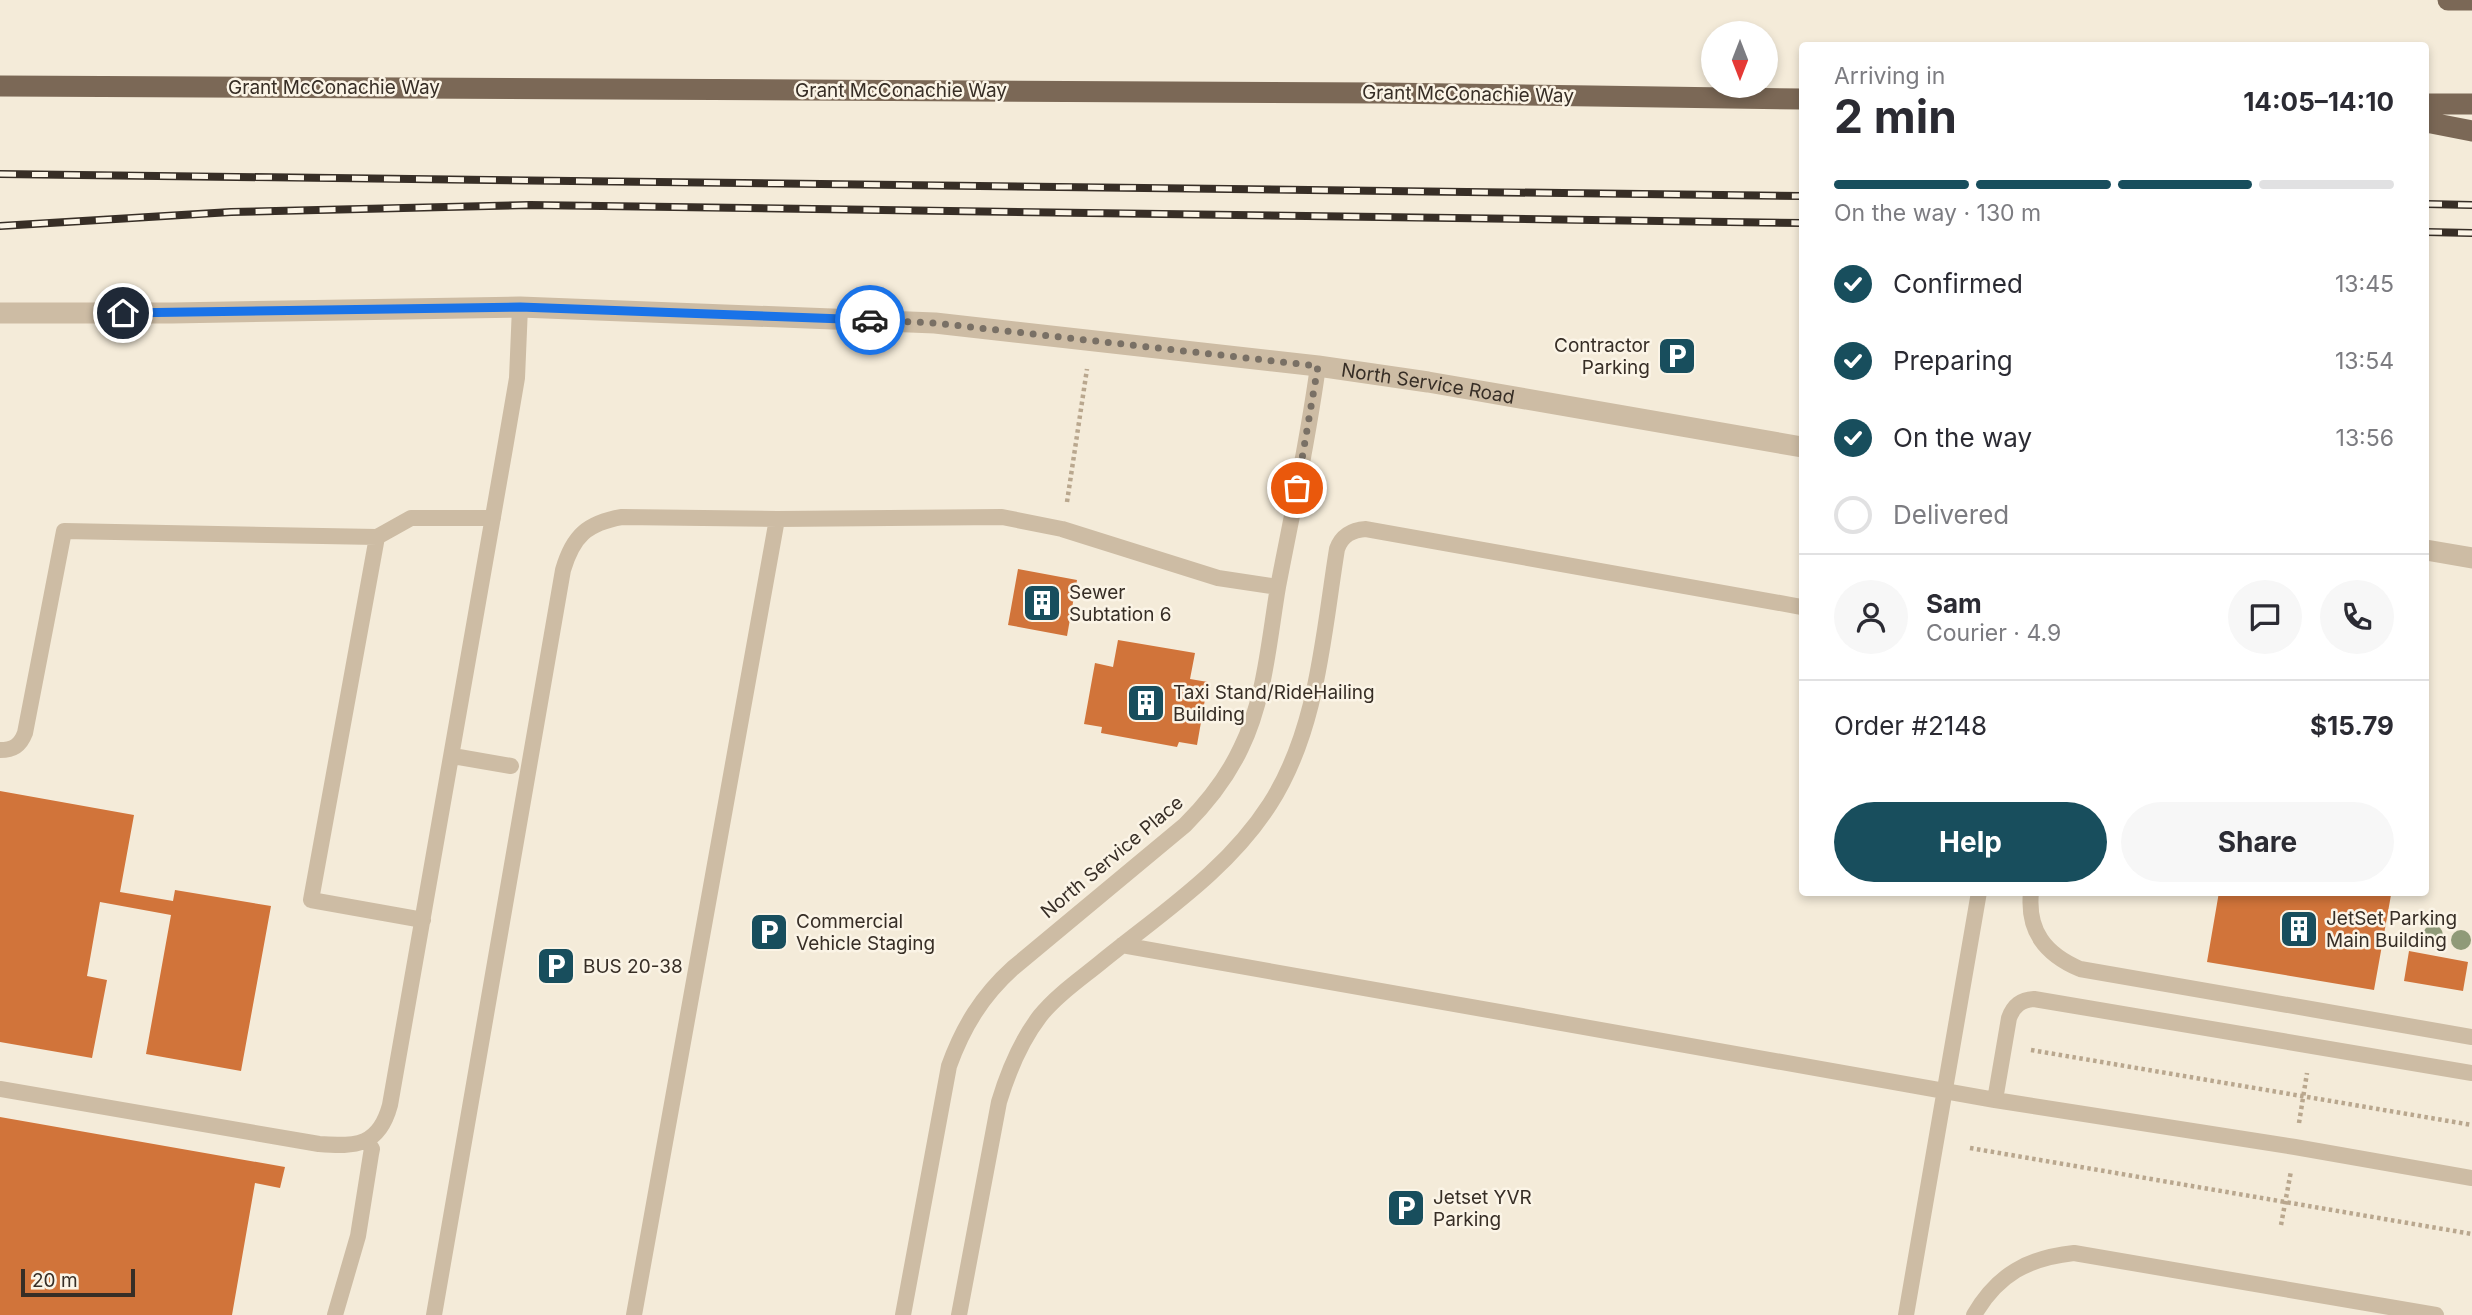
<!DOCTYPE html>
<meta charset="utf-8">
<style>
:root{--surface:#fff;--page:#f7f7f7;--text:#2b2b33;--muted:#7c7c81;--line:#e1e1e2;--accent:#184e5d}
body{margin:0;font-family:Inter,sans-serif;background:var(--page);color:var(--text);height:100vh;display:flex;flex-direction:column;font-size:26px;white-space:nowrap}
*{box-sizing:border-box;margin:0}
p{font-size:23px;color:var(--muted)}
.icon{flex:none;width:38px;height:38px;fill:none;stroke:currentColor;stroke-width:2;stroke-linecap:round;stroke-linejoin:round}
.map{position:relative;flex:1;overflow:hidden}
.panel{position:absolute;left:1799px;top:42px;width:630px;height:854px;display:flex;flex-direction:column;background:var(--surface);border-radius:7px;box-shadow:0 4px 10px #0003}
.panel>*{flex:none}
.needle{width:46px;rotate:180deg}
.fabs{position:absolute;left:1701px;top:21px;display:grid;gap:14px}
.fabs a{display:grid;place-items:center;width:77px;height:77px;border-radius:50%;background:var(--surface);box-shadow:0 4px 10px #0003;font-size:35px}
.scale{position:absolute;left:21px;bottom:18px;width:114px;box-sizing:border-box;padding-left:7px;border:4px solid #372e26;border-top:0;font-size:19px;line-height:24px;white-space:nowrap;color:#372e26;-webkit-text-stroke:5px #fbf4e6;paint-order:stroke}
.pin{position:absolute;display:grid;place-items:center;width:60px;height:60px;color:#fff;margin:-30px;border:4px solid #fff;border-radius:50%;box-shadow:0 2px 7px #0007}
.courier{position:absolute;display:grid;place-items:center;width:70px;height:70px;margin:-35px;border:5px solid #1a73e8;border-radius:50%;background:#fff;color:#222;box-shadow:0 2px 9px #0007}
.headline em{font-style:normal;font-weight:700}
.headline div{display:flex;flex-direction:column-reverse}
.headline{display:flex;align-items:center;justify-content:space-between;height:119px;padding:0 35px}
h1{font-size:46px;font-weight:700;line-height:52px}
.bar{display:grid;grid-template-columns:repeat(4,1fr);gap:10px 7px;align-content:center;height:84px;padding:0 35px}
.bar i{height:9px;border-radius:5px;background:var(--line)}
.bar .selected{background:var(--accent)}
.bar p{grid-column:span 4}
.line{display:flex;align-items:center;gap:18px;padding:0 35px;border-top:2px solid var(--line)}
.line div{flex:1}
.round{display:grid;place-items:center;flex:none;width:74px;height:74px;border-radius:37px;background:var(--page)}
ol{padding:0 35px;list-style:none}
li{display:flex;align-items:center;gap:21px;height:77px}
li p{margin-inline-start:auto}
li .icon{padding:7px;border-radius:50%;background:var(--accent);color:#fff;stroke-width:4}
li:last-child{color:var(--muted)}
li i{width:38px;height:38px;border:4px solid var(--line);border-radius:50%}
.action{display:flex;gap:14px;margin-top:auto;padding:14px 35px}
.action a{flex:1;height:80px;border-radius:42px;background:var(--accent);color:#fff;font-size:28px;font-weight:700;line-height:80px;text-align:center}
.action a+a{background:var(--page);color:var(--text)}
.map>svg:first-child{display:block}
</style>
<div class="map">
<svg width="2472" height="1315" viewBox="0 0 2472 1315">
<rect width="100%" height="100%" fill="#f4ebd9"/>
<path fill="#d1743a" d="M 1018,569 L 1077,580 L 1067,636 L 1008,625 Z
M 1118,640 L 1195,653 L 1190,679 L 1208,682 L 1197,745 L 1179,742 L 1177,747 L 1101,733 L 1102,727 L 1084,724 L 1095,663 L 1113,667 Z
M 0,791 L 134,815 L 120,892 L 173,901 L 175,890 L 271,906 L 241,1071 L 146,1054 L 171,915 L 100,902 L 87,976 L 107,980 L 92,1058 L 0,1042 Z
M 2219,892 L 2373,892 L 2391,895 L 2374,990 L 2207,962 Z
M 2409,951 L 2468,962 L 2463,991 L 2404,981 Z
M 0,1117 L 285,1167 L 280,1188 L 255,1183 L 232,1315 L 0,1315 Z"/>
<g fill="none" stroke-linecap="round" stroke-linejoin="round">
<path stroke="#b9a78e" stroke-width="4.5" stroke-dasharray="3.5 3.5" stroke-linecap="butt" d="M 1067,502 L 1087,369
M 2031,1050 L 2472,1125
M 2299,1123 L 2307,1073
M 1970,1148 L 2472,1234
M 2281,1225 L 2291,1171"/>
<path stroke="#cdbca4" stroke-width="16" d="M 377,537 L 311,900 L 423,920
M 0,750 C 13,750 20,746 25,733 L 64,531 L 377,537 L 411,518 L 493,518
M 453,756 L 511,766
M 2031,892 C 2027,931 2045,954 2080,969 L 2472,1037
M 1122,945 L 1995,1100
M 2472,1073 L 2034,999 C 2021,1000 2014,1005 2009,1018 L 1995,1100 L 2295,1147 L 2472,1178
M 0,1089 L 319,1144 C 356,1147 379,1146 390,1105 L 505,448 L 517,378 L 520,307
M 335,1315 L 358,1236 L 371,1154 L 372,1149 L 367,1141
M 434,1315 L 563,570 C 573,536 587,523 622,517 L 777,519 L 1002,517 L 1062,529 L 1218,578 L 1278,587
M 634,1315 L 777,519
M 903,1315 L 949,1066 C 963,1027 982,996 1013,968 L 1185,825 C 1208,802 1227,778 1241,748 C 1265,699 1269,640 1278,587 C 1292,514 1308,441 1318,366
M 959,1315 L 999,1102 C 1008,1072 1020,1042 1040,1016 C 1056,996 1079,980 1100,963 C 1160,914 1227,871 1270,804 C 1318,729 1323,635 1337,549 C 1342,535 1352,530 1366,529 L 1802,607
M 1906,1315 L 1979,892
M 1974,1315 C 1998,1274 2028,1258 2074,1253 L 2436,1315"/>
<g stroke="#cdbca4" stroke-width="21">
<path id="s1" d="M 0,313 L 172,313 L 520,307 L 935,323 L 1318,366 L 1428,382 L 1802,447"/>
<path d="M 2426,550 L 2472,558"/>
</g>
<path stroke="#7b6856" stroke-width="21" d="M 2448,0 L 2472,0
M 0,86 L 1383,93 L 1802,99
M 2426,104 L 2472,104
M 2426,122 L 2472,131"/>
<defs>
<path id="rail" d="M 0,174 L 1802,196
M 2426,204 L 2472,205
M 0,226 L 231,212 L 530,205 L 1802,223
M 2426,232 L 2472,233"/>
</defs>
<use href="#rail" stroke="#372e26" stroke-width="8"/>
<use href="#rail" stroke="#fbf4e6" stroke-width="5" stroke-dasharray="16" stroke-linecap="butt"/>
</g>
<g fill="#909a78">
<circle cx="2433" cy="935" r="10"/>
<circle cx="2461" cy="940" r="10"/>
</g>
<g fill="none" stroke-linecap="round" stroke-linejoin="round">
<path stroke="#797065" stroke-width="7" stroke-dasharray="0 12.6" d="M 870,320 L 935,323 L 1318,366 L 1297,488"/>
<path stroke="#1a73e8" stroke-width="9" d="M 123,313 L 520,307 L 870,320"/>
</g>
<defs>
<symbol id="parking-square" viewBox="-11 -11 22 22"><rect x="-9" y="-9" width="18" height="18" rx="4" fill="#184e5d" stroke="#fbf4e6"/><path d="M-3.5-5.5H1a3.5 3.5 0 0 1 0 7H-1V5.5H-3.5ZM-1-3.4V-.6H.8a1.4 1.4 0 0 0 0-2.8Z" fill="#fff"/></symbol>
<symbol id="building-square" viewBox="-11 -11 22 22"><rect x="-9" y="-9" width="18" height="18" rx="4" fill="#184e5d" stroke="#fbf4e6"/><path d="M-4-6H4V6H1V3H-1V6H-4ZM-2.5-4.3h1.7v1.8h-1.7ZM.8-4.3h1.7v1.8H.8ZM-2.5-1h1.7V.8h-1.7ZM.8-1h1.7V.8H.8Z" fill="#fff"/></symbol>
</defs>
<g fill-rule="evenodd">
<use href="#parking-square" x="1655" y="334" width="44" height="44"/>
<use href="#building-square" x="1020" y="581" width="44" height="44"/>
<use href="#building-square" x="1124" y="681" width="44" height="44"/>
<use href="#building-square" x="2277" y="907" width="44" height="44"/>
<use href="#parking-square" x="747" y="910" width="44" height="44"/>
<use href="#parking-square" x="534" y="944" width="44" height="44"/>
<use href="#parking-square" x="1384" y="1186" width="44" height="44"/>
</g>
<g text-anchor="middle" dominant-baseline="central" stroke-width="5" stroke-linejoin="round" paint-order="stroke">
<g font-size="19" fill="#372e26" stroke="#fbf4e6">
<text x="334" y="87">Grant McConachie Way</text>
<text x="901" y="90">Grant McConachie Way</text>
<text transform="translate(1468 94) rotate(1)">Grant McConachie Way</text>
<text stroke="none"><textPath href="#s1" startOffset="1432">North Service Road</textPath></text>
<text transform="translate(1112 857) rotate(-40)">North Service Place</text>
</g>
<g font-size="19" fill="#372e26" stroke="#fbf4e6" text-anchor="start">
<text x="1650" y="345" text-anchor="end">Contractor<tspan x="1650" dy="22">Parking</tspan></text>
<text x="1069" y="592">Sewer<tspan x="1069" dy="22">Subtation 6</tspan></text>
<text x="1173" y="692">Taxi Stand/RideHailing<tspan x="1173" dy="22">Building</tspan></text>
<text x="2326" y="918">JetSet Parking<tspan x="2326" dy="22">Main Building</tspan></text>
<text x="796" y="921">Commercial<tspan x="796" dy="22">Vehicle Staging</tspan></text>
<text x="583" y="966">BUS 20-38</text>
<text x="1433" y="1197">Jetset YVR<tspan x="1433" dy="22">Parking</tspan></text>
</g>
</g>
</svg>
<div class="fabs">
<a><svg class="needle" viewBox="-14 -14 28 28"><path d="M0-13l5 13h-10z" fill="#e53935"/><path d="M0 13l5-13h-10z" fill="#7c7c81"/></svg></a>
</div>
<div class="scale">20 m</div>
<div class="pin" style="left:1297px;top:488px;background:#ea580c"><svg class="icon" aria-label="bag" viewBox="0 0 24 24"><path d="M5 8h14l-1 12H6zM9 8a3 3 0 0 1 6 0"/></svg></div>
<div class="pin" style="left:123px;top:313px;background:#1f2937"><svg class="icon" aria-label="home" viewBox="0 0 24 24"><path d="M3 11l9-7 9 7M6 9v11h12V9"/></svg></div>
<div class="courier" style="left:870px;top:320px"><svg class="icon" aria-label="car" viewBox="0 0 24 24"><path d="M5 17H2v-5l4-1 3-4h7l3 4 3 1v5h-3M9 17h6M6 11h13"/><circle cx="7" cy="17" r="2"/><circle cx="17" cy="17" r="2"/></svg></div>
<section class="panel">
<div class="headline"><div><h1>2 min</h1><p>Arriving in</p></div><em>14:05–14:10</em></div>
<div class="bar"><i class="selected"></i><i class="selected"></i><i class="selected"></i><i></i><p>On the way · 130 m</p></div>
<ol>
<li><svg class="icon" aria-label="check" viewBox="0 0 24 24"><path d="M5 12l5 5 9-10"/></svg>Confirmed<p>13:45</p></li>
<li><svg class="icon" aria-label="check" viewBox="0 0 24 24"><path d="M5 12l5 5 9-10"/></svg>Preparing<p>13:54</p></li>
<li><svg class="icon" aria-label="check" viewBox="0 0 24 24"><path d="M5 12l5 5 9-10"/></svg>On the way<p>13:56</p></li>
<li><i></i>Delivered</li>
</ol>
<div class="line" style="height:126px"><a class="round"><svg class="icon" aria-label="person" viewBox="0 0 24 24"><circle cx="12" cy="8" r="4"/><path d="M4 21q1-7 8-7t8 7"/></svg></a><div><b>Sam</b><p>Courier · 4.9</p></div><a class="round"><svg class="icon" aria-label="chat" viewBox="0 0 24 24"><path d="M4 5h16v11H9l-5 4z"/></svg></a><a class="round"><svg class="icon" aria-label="phone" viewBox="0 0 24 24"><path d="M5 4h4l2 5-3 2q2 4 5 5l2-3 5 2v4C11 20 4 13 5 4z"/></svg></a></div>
<div class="line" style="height:91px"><div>Order #2148</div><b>$15.79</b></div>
<div class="action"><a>Help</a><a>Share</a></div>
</section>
</div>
